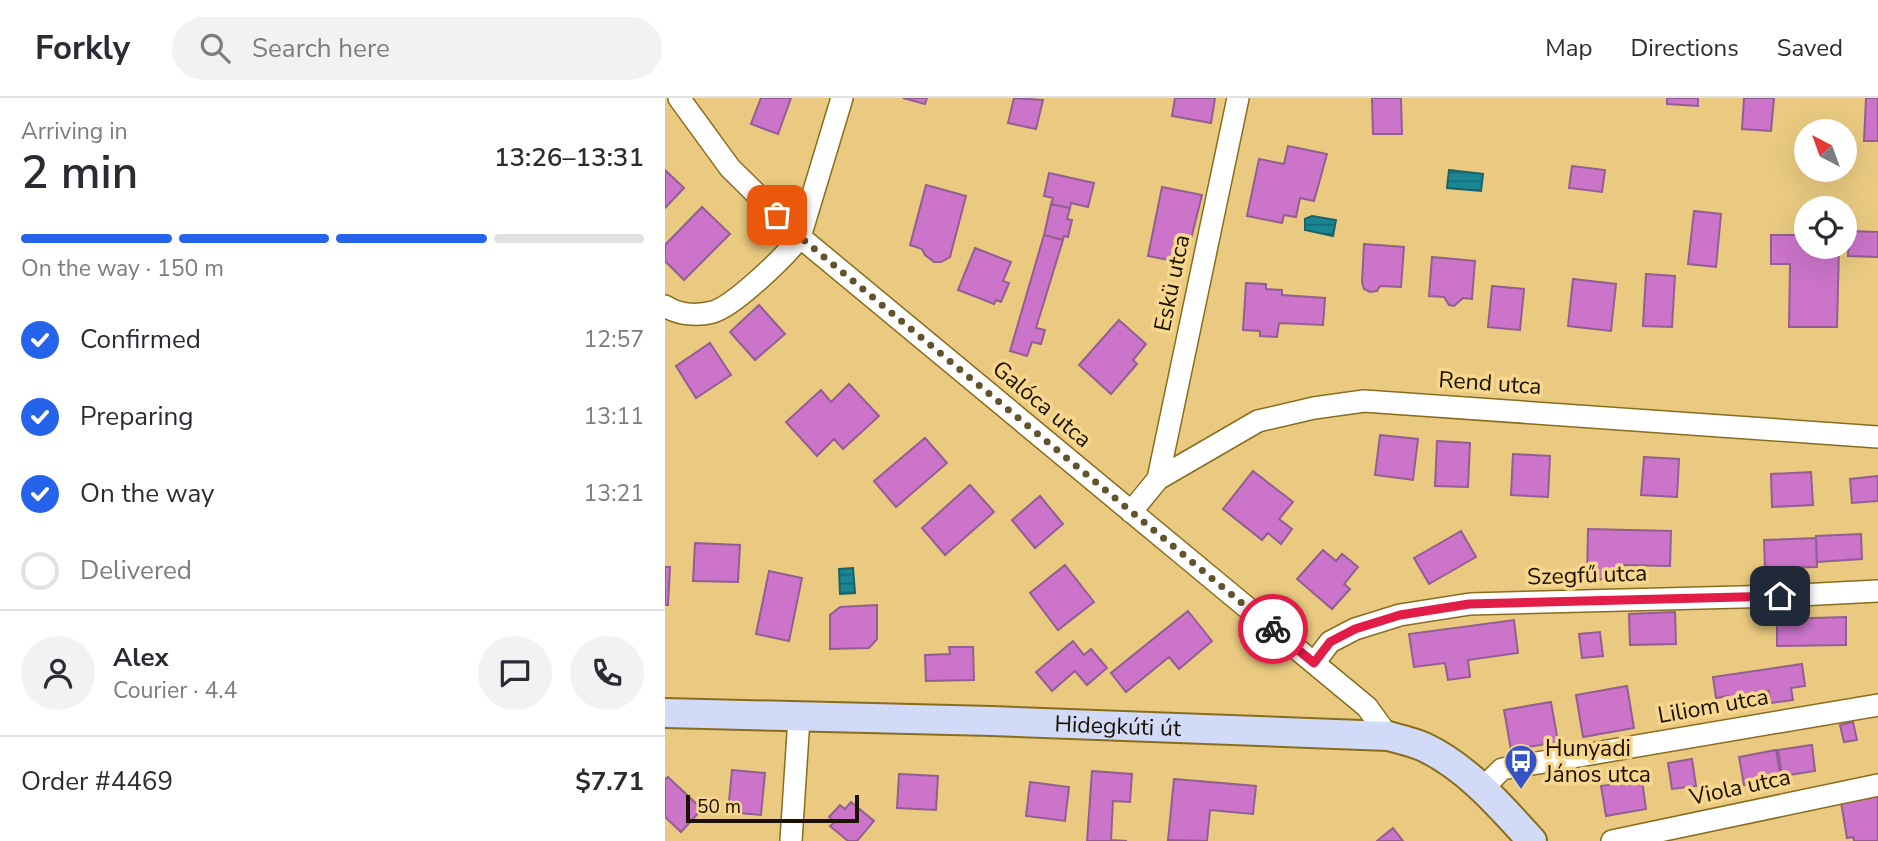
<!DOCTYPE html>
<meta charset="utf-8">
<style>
:root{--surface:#fff;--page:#f2f2f3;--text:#2b2b33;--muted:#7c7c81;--line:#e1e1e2;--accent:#2563eb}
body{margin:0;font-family:"Nunito Sans",sans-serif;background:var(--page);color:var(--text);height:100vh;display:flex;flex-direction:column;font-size:26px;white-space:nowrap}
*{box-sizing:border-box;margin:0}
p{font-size:23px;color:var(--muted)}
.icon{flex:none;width:38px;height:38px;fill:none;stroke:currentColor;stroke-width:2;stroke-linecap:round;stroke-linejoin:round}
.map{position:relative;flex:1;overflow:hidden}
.drawer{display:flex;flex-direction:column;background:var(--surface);width:665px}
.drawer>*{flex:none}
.needle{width:46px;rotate:319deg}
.fabs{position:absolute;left:1129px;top:21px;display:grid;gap:14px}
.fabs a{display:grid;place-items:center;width:63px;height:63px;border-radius:50%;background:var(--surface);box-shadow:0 7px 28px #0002;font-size:35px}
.scale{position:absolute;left:21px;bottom:18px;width:173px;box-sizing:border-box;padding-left:7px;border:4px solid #1a1100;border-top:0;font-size:19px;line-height:24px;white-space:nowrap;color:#1a1100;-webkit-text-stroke:5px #f6d78d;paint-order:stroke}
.pin{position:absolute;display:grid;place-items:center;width:60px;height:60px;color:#fff;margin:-30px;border-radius:14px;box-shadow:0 4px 10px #0006}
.courier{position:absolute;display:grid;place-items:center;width:70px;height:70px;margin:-35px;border:5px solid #e11d48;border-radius:50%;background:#fff;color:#222;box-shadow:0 2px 9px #0007}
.headline em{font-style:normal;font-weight:600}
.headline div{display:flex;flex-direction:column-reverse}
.headline{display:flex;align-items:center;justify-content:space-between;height:119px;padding:0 21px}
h1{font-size:46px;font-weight:600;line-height:52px}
.bar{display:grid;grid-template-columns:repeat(4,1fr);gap:10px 7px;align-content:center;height:84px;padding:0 21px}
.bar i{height:9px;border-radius:5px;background:var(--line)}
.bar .current{background:var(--accent)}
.bar p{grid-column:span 4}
.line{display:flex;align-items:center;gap:18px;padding:0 21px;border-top:2px solid var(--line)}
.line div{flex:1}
.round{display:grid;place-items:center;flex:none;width:74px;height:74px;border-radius:37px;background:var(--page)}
ol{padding:0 21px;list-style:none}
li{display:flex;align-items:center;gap:21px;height:77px}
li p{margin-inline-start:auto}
li .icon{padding:7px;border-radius:50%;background:var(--accent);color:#fff;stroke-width:4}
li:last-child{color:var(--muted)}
li i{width:38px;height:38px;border:4px solid var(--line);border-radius:50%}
header{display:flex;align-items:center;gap:42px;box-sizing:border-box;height:98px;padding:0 35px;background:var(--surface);border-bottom:2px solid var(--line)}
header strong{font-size:33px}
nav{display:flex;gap:38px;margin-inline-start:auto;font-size:24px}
.search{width:490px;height:63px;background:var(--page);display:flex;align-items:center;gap:18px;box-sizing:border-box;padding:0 24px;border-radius:38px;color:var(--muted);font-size:26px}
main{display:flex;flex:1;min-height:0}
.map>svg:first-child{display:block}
</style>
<header>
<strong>Forkly</strong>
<div class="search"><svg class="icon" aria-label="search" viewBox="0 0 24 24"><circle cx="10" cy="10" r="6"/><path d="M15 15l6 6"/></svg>Search here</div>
<nav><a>Map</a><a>Directions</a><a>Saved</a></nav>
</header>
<main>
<section class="drawer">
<div class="headline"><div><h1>2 min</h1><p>Arriving in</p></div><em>13:26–13:31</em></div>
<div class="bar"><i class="current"></i><i class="current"></i><i class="current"></i><i></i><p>On the way · 150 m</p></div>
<ol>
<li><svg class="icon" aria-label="check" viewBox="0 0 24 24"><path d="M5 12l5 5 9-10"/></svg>Confirmed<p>12:57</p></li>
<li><svg class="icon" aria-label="check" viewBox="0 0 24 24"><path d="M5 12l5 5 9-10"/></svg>Preparing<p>13:11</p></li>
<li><svg class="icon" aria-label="check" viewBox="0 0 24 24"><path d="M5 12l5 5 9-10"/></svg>On the way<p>13:21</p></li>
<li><i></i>Delivered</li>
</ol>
<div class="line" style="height:126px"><a class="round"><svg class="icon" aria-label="person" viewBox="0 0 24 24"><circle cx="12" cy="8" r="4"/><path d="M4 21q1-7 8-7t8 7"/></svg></a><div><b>Alex</b><p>Courier · 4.4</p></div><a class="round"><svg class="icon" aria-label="chat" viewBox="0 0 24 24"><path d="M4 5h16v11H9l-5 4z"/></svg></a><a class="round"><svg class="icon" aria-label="phone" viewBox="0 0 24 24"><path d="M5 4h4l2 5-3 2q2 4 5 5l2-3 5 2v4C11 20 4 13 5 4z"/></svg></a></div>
<div class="line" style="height:91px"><div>Order #4469</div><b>$7.71</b></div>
</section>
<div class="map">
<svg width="1213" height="743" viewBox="0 0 1213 743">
<defs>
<pattern id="water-rules" width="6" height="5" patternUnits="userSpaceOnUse" patternTransform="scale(1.75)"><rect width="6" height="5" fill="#1a8694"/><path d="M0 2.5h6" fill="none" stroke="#166c76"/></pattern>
</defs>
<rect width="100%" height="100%" fill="#e9ca80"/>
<path fill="url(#water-rules)" stroke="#1a6368" stroke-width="2" d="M 784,72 L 818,76 L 816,93 L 782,90 Z
M 647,118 L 671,122 L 668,138 L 640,132 L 640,121 Z
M 188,470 L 190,495 L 175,496 L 174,471 Z"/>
<path fill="#cb74c9" stroke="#935e91" stroke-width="2" d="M 96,0 L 126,0 L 113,36 L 86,26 Z
M 238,0 L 262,0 L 260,6 Z
M 349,0 L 378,2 L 371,31 L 343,25 Z
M 510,0 L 550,0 L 546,25 L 507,18 Z
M 707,0 L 736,0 L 737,36 L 708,36 Z
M 1002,0 L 1033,0 L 1033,8 L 1002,6 Z
M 1079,0 L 1109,0 L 1106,33 L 1077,31 Z
M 1201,0 L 1213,0 L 1213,43 L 1199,43 Z
M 623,48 L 662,56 L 649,103 L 635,100 L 631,119 L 619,117 L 617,125 L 582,118 L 594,61 L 619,66 Z
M 907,68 L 940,72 L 937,94 L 904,90 Z
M 0,72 L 19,90 L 0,110 Z
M 384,75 L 429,85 L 423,109 L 406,105 L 405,110 L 386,106 L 388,100 L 379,98 Z
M 261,87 L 301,98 L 285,159 L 276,164 L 269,164 L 260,157 L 257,151 L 245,147 Z
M 497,89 L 537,97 L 520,165 L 483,158 Z
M 386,106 L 405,110 L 402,121 L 407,122 L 403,139 L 399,138 L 398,142 L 379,137 Z
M 37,109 L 65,136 L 19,182 L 0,163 L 0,147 Z
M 1029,113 L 1056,116 L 1051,169 L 1023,166 Z
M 1184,133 L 1213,134 L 1213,159 L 1183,158 Z
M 379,137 L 398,142 L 371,230 L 380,232 L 376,246 L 367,244 L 362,258 L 345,253 Z
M 1106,137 L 1141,137 L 1141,149 L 1174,149 L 1172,229 L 1124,229 L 1125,166 L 1106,166 Z
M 699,146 L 739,149 L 736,189 L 715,188 L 712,193 L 705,194 L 699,191 L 697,184 Z
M 310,150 L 346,164 L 338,183 L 344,185 L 336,204 L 331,202 L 329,206 L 293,192 Z
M 767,159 L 810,163 L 807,201 L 798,200 L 789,208 L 784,207 L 779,199 L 764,198 Z
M 981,176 L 1010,178 L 1007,229 L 978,228 Z
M 908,181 L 951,186 L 946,233 L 903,228 Z
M 581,185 L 601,186 L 601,191 L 617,192 L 617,197 L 660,200 L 658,227 L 614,225 L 612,239 L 595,238 L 595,233 L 578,232 Z
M 827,188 L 859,191 L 855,232 L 823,229 Z
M 94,207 L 120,236 L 90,262 L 65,234 Z
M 454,222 L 481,246 L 468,262 L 472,266 L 446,296 L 414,267 Z
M 45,245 L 66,277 L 31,300 L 11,268 Z
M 184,286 L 214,318 L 178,351 L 169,341 L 152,358 L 121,324 L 156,292 L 166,304 Z
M 715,337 L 753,341 L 748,382 L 710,377 Z
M 260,340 L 282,365 L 231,409 L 209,383 Z
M 772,343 L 805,345 L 803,389 L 770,388 Z
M 848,356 L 885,358 L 883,399 L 846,397 Z
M 979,359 L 1014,361 L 1012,399 L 976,397 Z
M 588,373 L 628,404 L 614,421 L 627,431 L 616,446 L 603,435 L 597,442 L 558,411 Z
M 1146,374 L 1148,407 L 1107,409 L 1106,376 Z
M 1213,378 L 1213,403 L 1187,405 L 1185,381 Z
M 305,387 L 329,414 L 280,457 L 257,430 Z
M 375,398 L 398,426 L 370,450 L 347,422 Z
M 923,431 L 1006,433 L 1005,468 L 958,467 L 957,482 L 922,481 Z
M 796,433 L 811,459 L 764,486 L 749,460 Z
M 1196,436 L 1197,461 L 1152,464 L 1151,438 Z
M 1151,440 L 1152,469 L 1100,470 L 1099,442 Z
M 30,445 L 75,447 L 73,484 L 28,483 Z
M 658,452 L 671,463 L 677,456 L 693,469 L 679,486 L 685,491 L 667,511 L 632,481 Z
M 400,467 L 429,504 L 393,532 L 365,495 Z
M 0,469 L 5,469 L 3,507 L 0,507 Z
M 104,473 L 137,480 L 124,543 L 91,536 Z
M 212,507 L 212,541 L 204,550 L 165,551 L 165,517 L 175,509 Z
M 523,513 L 547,543 L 514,571 L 504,559 L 461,594 L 446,575 Z
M 1010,514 L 1011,546 L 965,547 L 964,516 Z
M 1181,519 L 1181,547 L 1112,548 L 1112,521 Z
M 849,522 L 853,555 L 803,562 L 805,579 L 783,582 L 780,565 L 749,569 L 744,536 Z
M 935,534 L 938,558 L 917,560 L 914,536 Z
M 408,543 L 419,557 L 426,551 L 442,570 L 422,587 L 410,573 L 387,593 L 371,574 Z
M 284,549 L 308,549 L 309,582 L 261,583 L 260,557 L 285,556 Z
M 1137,566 L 1140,588 L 1126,590 L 1128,602 L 1105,605 L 1104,593 L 1082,596 L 1084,608 L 1064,611 L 1063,598 L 1051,600 L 1048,579 Z
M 962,588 L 969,630 L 918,639 L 911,597 Z
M 886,604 L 893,644 L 846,652 L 839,612 Z
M 1188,624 L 1192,642 L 1179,644 L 1175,627 Z
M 1147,647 L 1150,673 L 1117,678 L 1113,652 Z
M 1111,652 L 1116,681 L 1079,687 L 1074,659 Z
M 1027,661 L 1031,688 L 1007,691 L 1003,665 Z
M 67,672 L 100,675 L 96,717 L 63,714 Z
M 427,673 L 467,676 L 465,704 L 448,703 L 446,742 L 462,743 L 422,743 Z
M 234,676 L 273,678 L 271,712 L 232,710 Z
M 3,679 L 37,711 L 16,734 L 0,719 L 0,681 Z
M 509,681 L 591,688 L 588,716 L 545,712 L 542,743 L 503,742 Z
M 977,682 L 981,711 L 941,718 L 936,688 Z
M 365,684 L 404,689 L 400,723 L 361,718 Z
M 1213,698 L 1213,743 L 1189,743 L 1188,739 L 1182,740 L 1176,704 Z
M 186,704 L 209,723 L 192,743 L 183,743 L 165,728 L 170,724 L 164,719 L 175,707 L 180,711 Z
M 728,730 L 738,743 L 712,743 Z"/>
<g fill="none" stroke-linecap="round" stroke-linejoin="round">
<defs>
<path id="street" d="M 14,0 L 65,70 L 135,139 L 702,609 L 723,638
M 0,208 C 14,217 32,218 48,214 C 69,208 121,158 135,139 L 177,0
M 493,381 L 573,0
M 466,414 L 493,381 L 593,323 L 649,310 L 699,303 L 1213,339
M 649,565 L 665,544 L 690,531 L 735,517 L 805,506 L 1115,498 L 1213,493
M 817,691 L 837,671 L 1213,607
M 126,743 L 134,620
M 947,743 L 1213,687"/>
<g id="secondary">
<path id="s1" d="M 0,615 L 327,623 L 723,638 C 734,641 748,644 759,649 C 802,669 836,709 867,743"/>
</g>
</defs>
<use href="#street" stroke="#896d1f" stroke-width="24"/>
<use href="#secondary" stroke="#896d1f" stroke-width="32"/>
<use href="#street" stroke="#fff" stroke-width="21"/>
<use href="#secondary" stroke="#d1daf6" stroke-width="28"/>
</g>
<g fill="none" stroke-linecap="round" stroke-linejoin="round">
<path stroke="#62522d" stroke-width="7" stroke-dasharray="0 12.6" d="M 112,117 L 135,139 L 608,531"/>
<path stroke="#e11d48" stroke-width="9" d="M 608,531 L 649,565 L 665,544 L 690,531 L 735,517 L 804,506 L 1115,498"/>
</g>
<defs>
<symbol id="bus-pin" viewBox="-11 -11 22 30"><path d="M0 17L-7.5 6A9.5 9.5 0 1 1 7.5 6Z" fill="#3654c5" stroke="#f6d78d"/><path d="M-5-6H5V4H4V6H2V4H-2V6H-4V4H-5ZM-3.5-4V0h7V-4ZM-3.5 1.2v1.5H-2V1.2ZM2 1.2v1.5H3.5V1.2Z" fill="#fff"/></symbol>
</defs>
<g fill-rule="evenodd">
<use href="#bus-pin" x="837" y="644" width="38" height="52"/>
</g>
<g text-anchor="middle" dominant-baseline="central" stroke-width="7" stroke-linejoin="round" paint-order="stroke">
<g font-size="23" fill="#1a1100" stroke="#f6d78d">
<text transform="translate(507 185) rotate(-78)">Eskü utca</text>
<text transform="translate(825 285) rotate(4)">Rend utca</text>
<text transform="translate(377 306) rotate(40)">Galóca utca</text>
<text transform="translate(922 477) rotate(-2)">Szegfű utca</text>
<text transform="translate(1048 608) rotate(-10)">Liliom utca</text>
<text stroke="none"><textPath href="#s1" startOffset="453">Hidegkúti út</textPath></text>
<text transform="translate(1075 689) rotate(-12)">Viola utca</text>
</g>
<g font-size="23" fill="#1a1100" stroke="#f6d78d" text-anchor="start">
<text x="880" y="650">Hunyadi<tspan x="880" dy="26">János utca</tspan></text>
</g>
</g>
</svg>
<div class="fabs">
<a><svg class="needle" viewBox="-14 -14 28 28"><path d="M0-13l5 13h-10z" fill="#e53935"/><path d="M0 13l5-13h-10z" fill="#7c7c81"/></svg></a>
<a><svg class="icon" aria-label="locate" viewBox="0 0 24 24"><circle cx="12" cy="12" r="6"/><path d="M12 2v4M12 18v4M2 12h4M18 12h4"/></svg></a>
</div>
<div class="scale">50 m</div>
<div class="pin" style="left:112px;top:117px;background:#ea580c"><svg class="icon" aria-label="bag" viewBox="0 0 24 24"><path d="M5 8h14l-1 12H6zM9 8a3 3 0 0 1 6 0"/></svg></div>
<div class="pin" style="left:1115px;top:498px;background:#1f2937"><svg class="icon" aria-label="home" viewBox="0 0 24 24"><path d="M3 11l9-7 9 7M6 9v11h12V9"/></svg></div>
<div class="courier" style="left:608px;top:531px"><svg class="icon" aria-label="bike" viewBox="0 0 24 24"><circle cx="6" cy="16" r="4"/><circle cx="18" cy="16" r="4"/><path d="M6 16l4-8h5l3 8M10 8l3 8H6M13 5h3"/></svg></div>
</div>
</main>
